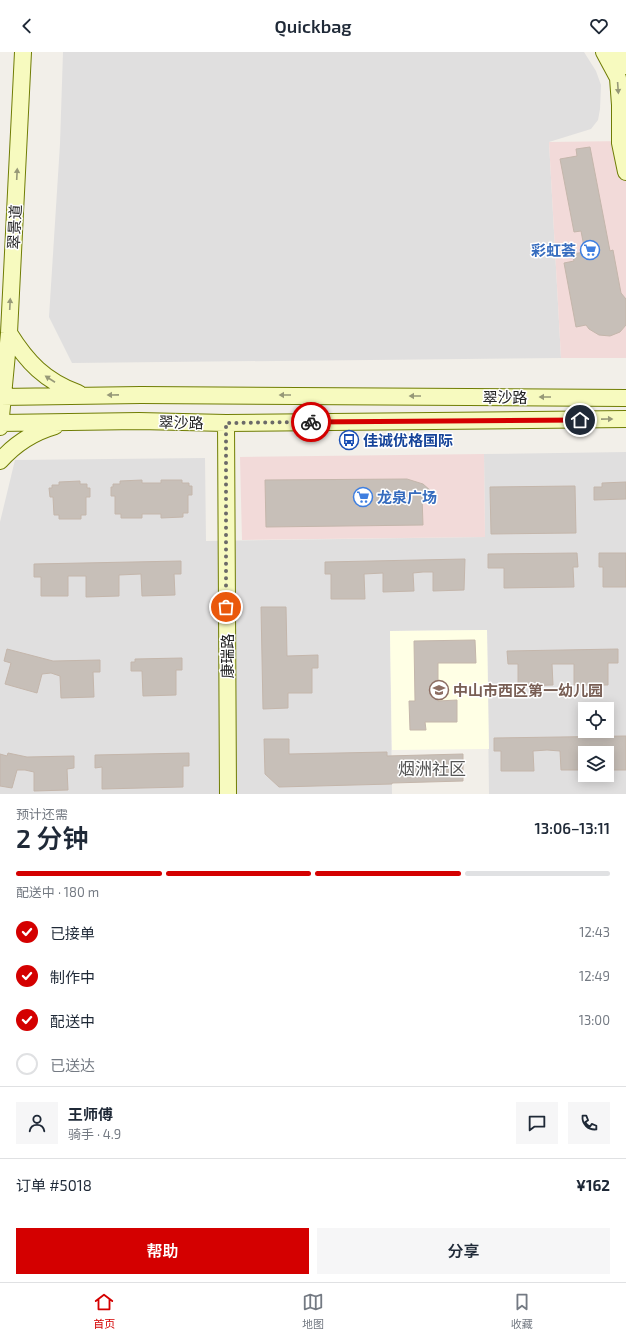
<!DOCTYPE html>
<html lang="zh">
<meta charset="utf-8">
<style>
:root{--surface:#fff;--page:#f6f6f7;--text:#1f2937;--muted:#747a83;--line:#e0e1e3;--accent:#d40000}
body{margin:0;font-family:"Exo 2","Noto Sans SC",sans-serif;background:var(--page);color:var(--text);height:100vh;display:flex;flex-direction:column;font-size:15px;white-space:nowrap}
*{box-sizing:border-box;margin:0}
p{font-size:13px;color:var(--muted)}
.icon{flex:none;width:22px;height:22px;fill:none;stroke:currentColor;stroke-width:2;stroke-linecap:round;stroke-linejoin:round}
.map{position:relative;height:742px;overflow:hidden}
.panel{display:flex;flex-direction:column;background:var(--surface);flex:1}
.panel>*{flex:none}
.buttons{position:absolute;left:578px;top:650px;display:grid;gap:8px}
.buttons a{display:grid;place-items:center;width:36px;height:36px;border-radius:0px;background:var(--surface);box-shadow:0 2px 10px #0003;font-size:20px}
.pin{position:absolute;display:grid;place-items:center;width:34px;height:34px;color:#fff;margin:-17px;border:2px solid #fff;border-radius:50%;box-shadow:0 1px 4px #0007}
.courier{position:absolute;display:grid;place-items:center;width:40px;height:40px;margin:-20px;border:3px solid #d40000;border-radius:50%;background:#fff;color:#222;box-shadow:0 1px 5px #0007}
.summary em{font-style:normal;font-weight:600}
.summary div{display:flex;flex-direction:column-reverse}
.summary{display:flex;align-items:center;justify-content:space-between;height:68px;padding:0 16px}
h1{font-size:26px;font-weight:600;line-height:30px}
.bar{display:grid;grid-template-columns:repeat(4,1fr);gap:6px 4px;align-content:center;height:48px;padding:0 16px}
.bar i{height:5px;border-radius:3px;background:var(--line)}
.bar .current{background:var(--accent)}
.bar p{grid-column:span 4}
.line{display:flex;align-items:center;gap:10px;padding:0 16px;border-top:1px solid var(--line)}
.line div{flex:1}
.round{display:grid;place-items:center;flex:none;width:42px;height:42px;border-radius:0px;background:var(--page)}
ol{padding:0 16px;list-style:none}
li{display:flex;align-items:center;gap:12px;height:44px}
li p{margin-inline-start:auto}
li .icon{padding:4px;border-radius:50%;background:var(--accent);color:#fff;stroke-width:4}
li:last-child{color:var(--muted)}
li i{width:22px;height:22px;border:2px solid var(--line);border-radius:50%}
.cta{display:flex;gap:8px;margin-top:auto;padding:8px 16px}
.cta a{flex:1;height:46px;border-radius:0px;background:var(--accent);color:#fff;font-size:16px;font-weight:600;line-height:46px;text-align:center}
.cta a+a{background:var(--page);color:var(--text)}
header{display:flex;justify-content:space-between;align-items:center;height:52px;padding:0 16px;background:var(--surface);font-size:18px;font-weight:600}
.tab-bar{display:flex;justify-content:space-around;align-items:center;height:56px;border-top:1px solid var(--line);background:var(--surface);font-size:11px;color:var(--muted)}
.tab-bar a{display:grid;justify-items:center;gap:2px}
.tab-bar .current{color:var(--accent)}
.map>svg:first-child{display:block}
</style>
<header><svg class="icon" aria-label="back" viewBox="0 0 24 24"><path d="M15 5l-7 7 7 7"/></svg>Quickbag<svg class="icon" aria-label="heart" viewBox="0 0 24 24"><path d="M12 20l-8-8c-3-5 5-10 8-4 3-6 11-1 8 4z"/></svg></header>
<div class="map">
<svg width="626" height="742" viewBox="0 0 626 742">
<rect width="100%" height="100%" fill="#f2efe9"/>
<path fill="#e0dfdf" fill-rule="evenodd" d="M 63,0 L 584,0 L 596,19 L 601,33 L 600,57 L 598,68 L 591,77 L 549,90 L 561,306 L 72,311 L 49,265 L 60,92 Z
M 626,400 L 626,742 L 489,742 L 487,578 L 390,579 L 392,742 L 0,742 L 0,470 L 15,408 L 205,406 L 206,489 L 485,485 L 484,402 ZM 585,657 L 607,657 L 607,679 L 585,679 ZM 585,701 L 607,701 L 607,723 L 585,723 Z"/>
<path fill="#f2dad9" d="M 626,89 L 626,306 L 561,306 L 549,90 Z
M 484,402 L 485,485 L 242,488 L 240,405 Z"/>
<path fill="#ffffe5" d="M 487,578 L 489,697 L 392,698 L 390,579 Z"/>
<path fill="#c7bfb8" stroke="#c4b6ab" d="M 590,95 L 610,199 L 613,198 L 621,241 L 626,247 L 626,273 L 620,280 L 610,284 L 599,283 L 589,277 L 586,273 L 576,275 L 564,211 L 574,209 L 572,202 L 585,200 L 581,179 L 574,180 L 560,107 L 577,104 L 576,97 Z
M 407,427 L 423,432 L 431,439 L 422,444 L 423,473 L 266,475 L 265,428 Z
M 142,428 L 142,431 L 161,431 L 161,428 L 182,428 L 182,431 L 189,431 L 189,434 L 192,434 L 192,443 L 188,443 L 188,461 L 183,461 L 183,465 L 161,466 L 161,462 L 142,462 L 142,466 L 121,466 L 121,462 L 115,462 L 115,444 L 111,444 L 111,435 L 113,435 L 113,432 L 120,432 L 120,429 Z
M 80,429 L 80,432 L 87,432 L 87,436 L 90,436 L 90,445 L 86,445 L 86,463 L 81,463 L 81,467 L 59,467 L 59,463 L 54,463 L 53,445 L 50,445 L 49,436 L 52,436 L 52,433 L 59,433 L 59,430 Z
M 626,430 L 626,447 L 594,448 L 594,435 L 602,435 L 602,431 Z
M 575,434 L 576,481 L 491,482 L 490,435 Z
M 577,501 L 578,515 L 573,515 L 574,535 L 504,536 L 504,516 L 488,516 L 488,502 Z
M 599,501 L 626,501 L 626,535 L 603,535 L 603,515 L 599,515 Z
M 465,507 L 464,538 L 433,539 L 433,520 L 423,520 L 413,521 L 414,539 L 383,540 L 383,521 L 364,522 L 365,547 L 331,547 L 331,522 L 325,522 L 325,510 Z
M 181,509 L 181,522 L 174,522 L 175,543 L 142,544 L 141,522 L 119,523 L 119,544 L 86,545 L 86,524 L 68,524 L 68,544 L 41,544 L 41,525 L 34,525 L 34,512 Z
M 261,555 L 286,555 L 287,604 L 318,603 L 318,616 L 312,616 L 312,641 L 288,641 L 288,656 L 263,657 Z
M 475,588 L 476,611 L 438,611 L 438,649 L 457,648 L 457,670 L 425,670 L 426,678 L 410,678 L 409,649 L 415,649 L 414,589 Z
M 7,597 L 53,609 L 100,608 L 100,620 L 93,620 L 94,645 L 61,646 L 60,624 L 51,621 L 42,622 L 37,641 L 5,632 L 11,611 L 4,609 Z
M 618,597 L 618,611 L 608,611 L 608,633 L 574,633 L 574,612 L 552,612 L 553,633 L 518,634 L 518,612 L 508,612 L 507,599 Z
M 182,606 L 182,618 L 176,618 L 176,643 L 143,644 L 142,619 L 131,619 L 131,610 L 135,610 L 135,607 Z
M 626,684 L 626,718 L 607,718 L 607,698 L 585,698 L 585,718 L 561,718 L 560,699 L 547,698 L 533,699 L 534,719 L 501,719 L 501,699 L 494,699 L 494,686 Z
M 264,687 L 289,687 L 289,702 L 387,700 L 387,704 L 463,702 L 463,729 L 392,731 L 392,732 L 279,735 L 265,722 Z
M 8,701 L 27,705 L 74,704 L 74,716 L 67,717 L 68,738 L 34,739 L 34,720 L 25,718 L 17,718 L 12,736 L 0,734 L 0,702 L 7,704 Z
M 189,701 L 189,714 L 183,714 L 183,735 L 102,737 L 102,715 L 95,716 L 95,703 Z"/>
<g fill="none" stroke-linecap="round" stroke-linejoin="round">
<defs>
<path id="secondary" d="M 604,0 L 618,26 L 620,53 L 620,91 L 626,120
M 620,0 L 626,14
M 9,281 C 27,310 45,329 78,341
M 0,345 L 141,343 L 626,346
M 0,371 L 139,369 L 226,371 L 626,367
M 226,371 L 228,742
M 0,375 L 9,281 L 23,0
M 0,409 C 15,392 34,380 55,374"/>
</defs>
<use href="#secondary" stroke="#707d05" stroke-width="18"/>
<use href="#secondary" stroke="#f7fabf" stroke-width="16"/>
</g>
<defs><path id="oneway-solid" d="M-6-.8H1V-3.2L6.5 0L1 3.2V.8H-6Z"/></defs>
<g fill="#979978">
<use href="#oneway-solid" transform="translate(618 36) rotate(86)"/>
<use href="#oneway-solid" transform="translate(17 122) rotate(-87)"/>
<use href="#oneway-solid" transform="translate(10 252) rotate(-87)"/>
<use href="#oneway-solid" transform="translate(50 327) rotate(-147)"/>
<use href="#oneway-solid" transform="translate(113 343) rotate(179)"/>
<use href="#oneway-solid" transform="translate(285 343) rotate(-180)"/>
<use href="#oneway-solid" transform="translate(415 344) rotate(-180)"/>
<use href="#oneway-solid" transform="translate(545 345) rotate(-180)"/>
<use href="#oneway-solid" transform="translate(607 367) rotate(-1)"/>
</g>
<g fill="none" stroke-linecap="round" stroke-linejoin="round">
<path stroke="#6b6a68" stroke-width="4" stroke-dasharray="0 7.2" d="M 226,555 L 226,371 L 311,370"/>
<path stroke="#d40000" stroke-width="5" d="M 311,370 L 580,368"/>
</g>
<defs>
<symbol id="supermarket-ring" viewBox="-11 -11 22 22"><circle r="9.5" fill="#fff" stroke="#3f7fe0" stroke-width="1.5"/><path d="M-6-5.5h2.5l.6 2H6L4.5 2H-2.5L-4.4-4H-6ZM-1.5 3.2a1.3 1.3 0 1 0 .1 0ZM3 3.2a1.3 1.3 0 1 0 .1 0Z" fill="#3f7fe0"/></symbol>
<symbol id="bus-ring" viewBox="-11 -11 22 22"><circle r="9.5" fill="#fff" stroke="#1a4fb4" stroke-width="1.5"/><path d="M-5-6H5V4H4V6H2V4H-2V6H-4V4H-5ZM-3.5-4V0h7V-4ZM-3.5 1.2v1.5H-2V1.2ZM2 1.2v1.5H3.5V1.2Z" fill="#1a4fb4"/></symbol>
<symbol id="school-ring" viewBox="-11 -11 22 22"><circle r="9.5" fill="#fff" stroke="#8d6e63" stroke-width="1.5"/><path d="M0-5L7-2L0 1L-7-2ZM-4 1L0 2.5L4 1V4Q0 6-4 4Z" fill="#8d6e63"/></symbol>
</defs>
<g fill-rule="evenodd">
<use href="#supermarket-ring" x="579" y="187" width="22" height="22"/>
<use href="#bus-ring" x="338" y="377" width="22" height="22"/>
<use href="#supermarket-ring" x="352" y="434" width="22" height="22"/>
<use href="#school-ring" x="428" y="627" width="22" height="22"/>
</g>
<g text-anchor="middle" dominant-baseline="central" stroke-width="3" stroke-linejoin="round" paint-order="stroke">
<g font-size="15" fill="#222" stroke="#fff">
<text transform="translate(14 175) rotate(-87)">翠景道</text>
<text x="505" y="345">翠沙路</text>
<text transform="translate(181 370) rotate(1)">翠沙路</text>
<text transform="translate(227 604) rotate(-90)">康瑞路</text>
</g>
<g font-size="15" font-weight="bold" fill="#366cbe" stroke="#fff" text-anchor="end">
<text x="576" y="198">彩虹荟</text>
<text x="377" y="445" text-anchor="start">龙泉广场</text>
</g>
<g font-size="15" font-weight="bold" fill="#164399" stroke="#fff" text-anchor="start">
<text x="363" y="388">佳诚优格国际</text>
</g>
<g font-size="15" font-weight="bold" fill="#785e54" stroke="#fff" text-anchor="start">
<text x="453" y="638">中山市西区第一幼儿园</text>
</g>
<g font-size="17" fill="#555" stroke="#fff">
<text x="432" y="716">烟洲社区</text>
</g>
</g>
</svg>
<div class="buttons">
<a><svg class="icon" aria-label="locate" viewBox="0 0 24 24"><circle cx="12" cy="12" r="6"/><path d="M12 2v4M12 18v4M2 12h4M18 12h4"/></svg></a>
<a><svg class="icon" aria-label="layers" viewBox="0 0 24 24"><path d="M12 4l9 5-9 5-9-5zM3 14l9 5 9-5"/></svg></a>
</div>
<div class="pin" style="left:226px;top:555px;background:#ea580c"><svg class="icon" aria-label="bag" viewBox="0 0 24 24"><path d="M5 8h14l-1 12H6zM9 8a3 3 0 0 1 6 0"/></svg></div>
<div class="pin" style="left:580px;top:368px;background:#1f2937"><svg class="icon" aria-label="home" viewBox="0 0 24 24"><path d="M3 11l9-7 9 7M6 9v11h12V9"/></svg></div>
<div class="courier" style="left:311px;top:370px"><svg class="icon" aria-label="bike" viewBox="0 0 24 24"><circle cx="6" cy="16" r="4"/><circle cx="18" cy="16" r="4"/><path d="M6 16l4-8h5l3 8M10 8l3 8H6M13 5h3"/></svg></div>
</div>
<section class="panel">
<div class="summary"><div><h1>2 分钟</h1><p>预计还需</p></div><em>13:06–13:11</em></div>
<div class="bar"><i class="current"></i><i class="current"></i><i class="current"></i><i></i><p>配送中 · 180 m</p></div>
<ol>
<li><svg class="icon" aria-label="check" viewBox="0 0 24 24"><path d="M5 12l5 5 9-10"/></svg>已接单<p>12:43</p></li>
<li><svg class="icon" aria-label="check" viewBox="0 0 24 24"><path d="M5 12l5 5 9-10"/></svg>制作中<p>12:49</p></li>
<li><svg class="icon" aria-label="check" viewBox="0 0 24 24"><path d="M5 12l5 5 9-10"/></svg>配送中<p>13:00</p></li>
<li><i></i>已送达</li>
</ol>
<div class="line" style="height:72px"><a class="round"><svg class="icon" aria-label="person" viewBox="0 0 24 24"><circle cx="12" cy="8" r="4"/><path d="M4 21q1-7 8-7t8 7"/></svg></a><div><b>王师傅</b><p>骑手 · 4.9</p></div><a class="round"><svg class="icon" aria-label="chat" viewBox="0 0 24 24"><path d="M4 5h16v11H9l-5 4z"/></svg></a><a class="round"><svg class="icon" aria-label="phone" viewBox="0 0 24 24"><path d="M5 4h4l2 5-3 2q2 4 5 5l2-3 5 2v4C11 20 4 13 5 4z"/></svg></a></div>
<div class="line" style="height:52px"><div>订单 #5018</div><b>¥162</b></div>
<div class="cta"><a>帮助</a><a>分享</a></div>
</section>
<nav class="tab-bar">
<a class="current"><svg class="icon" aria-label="home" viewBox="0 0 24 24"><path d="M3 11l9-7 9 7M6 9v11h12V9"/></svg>首页</a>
<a><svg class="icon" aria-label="map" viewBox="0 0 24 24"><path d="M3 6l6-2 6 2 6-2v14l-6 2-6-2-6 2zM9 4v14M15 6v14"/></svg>地图</a>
<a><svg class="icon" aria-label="saved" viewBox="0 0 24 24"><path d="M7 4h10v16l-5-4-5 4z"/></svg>收藏</a>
</nav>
